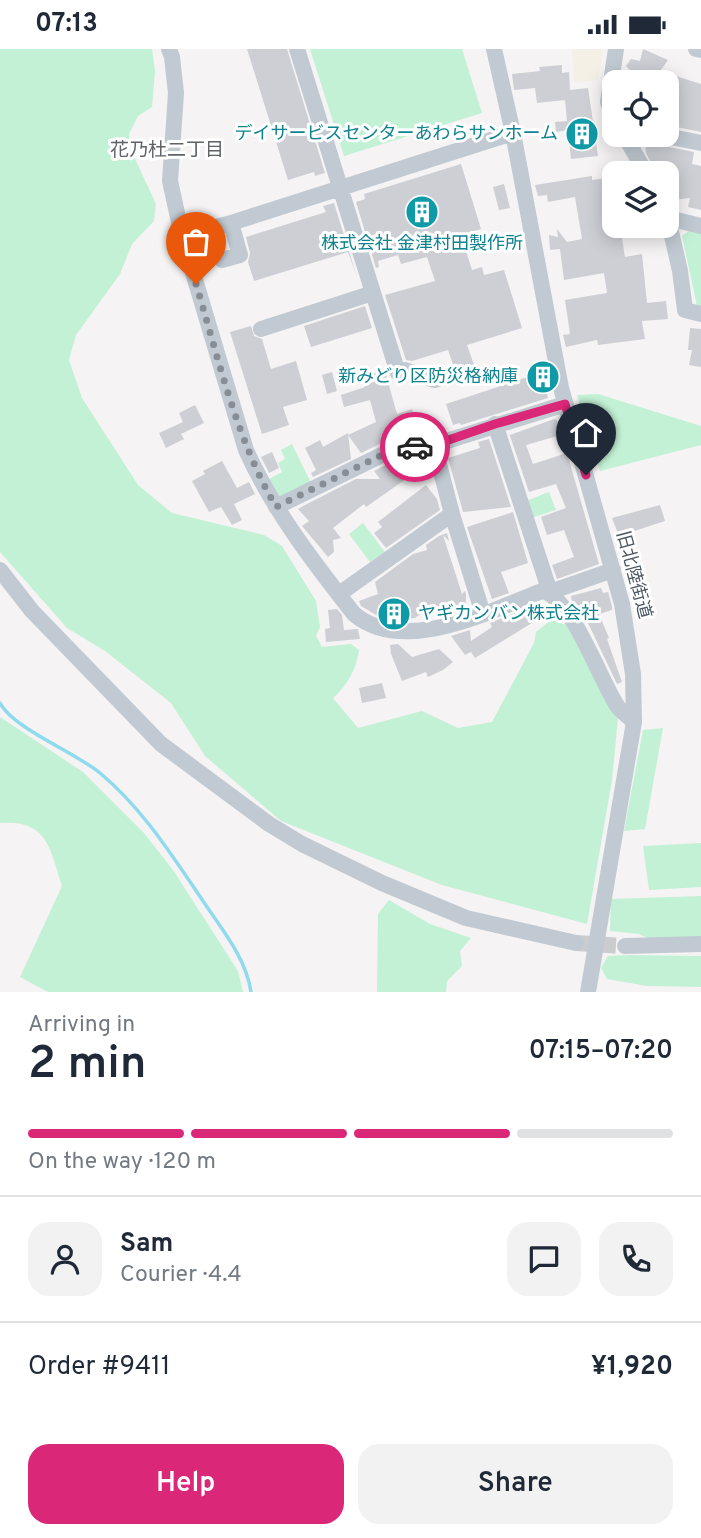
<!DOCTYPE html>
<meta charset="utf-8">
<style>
:root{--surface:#fff;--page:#f2f2f3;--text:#1f2937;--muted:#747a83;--line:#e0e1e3;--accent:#db2777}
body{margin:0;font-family:Overpass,"Noto Sans JP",sans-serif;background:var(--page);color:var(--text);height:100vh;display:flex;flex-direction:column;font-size:26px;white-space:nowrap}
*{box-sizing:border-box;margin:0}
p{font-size:23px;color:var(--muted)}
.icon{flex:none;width:38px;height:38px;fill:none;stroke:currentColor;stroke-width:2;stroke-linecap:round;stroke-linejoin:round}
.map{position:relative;height:943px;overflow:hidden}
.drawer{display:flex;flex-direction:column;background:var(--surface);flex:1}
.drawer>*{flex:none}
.fabs{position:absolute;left:602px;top:21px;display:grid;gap:14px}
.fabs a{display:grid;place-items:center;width:77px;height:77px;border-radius:14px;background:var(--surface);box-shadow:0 4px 18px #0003;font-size:35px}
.pin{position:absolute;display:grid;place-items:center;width:60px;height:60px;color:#fff;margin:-72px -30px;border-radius:50% 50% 50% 0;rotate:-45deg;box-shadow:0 0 7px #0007}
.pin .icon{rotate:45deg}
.courier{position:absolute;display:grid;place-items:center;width:70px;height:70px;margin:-35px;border:5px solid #db2777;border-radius:50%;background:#fff;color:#222;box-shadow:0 2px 9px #0007}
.head em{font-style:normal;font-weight:600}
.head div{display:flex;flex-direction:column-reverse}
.head{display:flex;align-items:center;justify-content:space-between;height:119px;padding:0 28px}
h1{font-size:46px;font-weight:600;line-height:52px}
.bar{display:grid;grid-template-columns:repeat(4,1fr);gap:10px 7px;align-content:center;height:84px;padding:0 28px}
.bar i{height:9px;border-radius:5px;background:var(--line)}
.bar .selected{background:var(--accent)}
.bar p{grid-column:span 4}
.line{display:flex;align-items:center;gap:18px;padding:0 28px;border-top:2px solid var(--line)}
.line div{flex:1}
.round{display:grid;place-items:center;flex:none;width:74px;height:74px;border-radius:21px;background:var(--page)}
.cta{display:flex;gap:14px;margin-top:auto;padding:14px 28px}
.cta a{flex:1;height:80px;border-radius:21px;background:var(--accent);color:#fff;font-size:28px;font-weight:600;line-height:80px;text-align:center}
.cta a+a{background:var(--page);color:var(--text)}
.status{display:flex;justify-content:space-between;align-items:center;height:49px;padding:0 35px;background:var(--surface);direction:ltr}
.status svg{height:19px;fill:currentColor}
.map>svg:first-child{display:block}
</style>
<div class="status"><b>07:13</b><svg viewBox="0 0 49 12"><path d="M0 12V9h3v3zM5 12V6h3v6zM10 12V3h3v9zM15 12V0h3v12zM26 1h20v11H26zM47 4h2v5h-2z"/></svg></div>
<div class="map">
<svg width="701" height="943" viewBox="0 0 701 943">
<rect width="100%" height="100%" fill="#f5f3f3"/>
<path fill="#c3f1d5" d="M 0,0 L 152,0 L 155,22 L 152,58 L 138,67 L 129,85 L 130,99 L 156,155 L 154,172 L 132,195 L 120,225 L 76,286 L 69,311 L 82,349 L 138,436 L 172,464 L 264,486 L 282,497 L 316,552 L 320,578 L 316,587 L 322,598 L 351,595 L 359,601 C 357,619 347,637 333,649 L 358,679 L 422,662 L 458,679 L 492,673 L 534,594 L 536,583 L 551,571 L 566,576 L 606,642 L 618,669 L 612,731 L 587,875 L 442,836 L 281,772 L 205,707 L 171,654 L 105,602 L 67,579 L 0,503 Z
M 310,0 L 462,0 L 482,64 L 344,107 Z
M 690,181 L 701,183 L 701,258 L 697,257 L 682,187 Z
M 598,345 L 701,377 L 701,396 L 600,422 L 577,346 Z
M 292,395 L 311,434 L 285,447 L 278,448 L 269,430 L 282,423 L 278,414 L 285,410 L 281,401 Z
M 549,443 L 556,461 L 531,469 L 526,452 Z
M 363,474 L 385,503 L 370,513 L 349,485 Z
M 0,668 L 83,723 L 144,784 L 173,821 L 238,922 L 243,943 L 48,943 L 20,928 L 62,837 C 50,799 47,770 0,774 Z
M 663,679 L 645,780 L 624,782 L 643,681 Z
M 701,794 L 701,838 L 649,841 L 643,797 Z
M 701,847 L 701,888 L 651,891 L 639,885 L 610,882 L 611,850 Z
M 389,851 L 430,875 L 471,889 L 460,902 L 462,917 L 447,932 L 446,943 L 377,943 L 378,865 Z
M 629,906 L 701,907 L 701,938 L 647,937 L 607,930 L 601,919 L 608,907 Z"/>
<path fill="#f5f0e5" d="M 572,0 L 603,0 L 598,31 L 574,33 Z"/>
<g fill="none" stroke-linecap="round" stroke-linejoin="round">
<path stroke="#90daee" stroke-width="3.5" d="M 0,654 C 14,680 75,703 100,724 C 142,759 171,805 201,849 C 220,878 246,908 251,943"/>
</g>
<path fill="#cdcfd5" d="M 247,0 L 287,0 L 325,124 L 315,127 L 314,123 L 288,131 Z
M 643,0 L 668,11 L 661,21 L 667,22 L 666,24 L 701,35 L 701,83 L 667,76 L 667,33 L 642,33 L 626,17 L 631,10 L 640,12 Z
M 562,16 L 562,24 L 569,23 L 570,41 L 588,39 L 598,107 L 571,110 L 568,81 L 556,83 L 555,73 L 567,72 L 565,51 L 537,54 L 535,39 L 514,41 L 512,25 L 540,22 L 539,18 Z
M 652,91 L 659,96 L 694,103 L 692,115 L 701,117 L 701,161 L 688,158 L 690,149 L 674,151 L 679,142 L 667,139 L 667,124 L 656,124 L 646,104 L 645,92 Z
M 461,115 L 481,180 L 461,186 L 472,221 L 482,218 L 484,226 L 504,221 L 522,279 L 467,296 L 477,324 L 458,330 L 448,301 L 412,312 L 406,311 L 385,246 L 435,232 L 427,208 L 401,215 L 398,206 L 378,212 L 379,218 L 376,219 L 356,153 L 365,150 L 364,145 Z
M 592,127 L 592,131 L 614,128 L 614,177 L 620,177 L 625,208 L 642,205 L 647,254 L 666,252 L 668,270 L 642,272 L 645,290 L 598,296 L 597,291 L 566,298 L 563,286 L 570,285 L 565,251 L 607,244 L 604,224 L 564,231 L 560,200 L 550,201 L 549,186 L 558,188 L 557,180 L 567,193 L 582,190 L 575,148 L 548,153 L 547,146 L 538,147 L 535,136 Z
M 504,135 L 510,159 L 499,161 L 493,138 Z
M 334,154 L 357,228 L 348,203 L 254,232 L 248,213 L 250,204 L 246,188 L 326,163 L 323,157 Z
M 365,257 L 372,279 L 311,298 L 304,277 Z
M 251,277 L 254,287 L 262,290 L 271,320 L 296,312 L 307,351 L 283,358 L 289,376 L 262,385 L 230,283 Z
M 690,279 L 701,280 L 701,318 L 689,316 L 692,301 L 688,301 Z
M 385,322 L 397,365 L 412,360 L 414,365 L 420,363 L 425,379 L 439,374 L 442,383 L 409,388 L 402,386 L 404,388 L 390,390 L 361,404 L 348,386 L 376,373 L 370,351 L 344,358 L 341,346 L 365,338 L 362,328 Z
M 546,322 L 548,332 L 545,333 L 548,349 L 461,376 L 460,374 L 453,376 L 446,355 Z
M 332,323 L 337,342 L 327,345 L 322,326 Z
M 195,356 L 204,374 L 181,385 L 184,390 L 166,399 L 159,384 L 183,373 L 179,364 Z
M 554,370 L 557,371 L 561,386 L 526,396 L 533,415 L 567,404 L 599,515 L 557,530 L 552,516 L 574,508 L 564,481 L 547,486 L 541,468 L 566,459 L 556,435 L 529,443 L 509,384 L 510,386 Z
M 348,384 L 351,410 L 313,428 L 311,424 L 316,421 L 305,399 L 320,391 L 323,398 Z
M 489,390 L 511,458 L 463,463 L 448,409 L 480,399 L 478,393 Z
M 272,403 L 279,419 L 269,424 L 261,408 Z
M 419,408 L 426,416 L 366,458 L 364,455 L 333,479 L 341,489 L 333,491 L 334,503 L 328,508 L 302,477 L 309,472 L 298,460 L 305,456 L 356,430 L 380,430 L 374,422 L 397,410 Z
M 222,412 L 237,439 L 249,433 L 255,445 L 234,455 L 242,471 L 232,476 L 221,458 L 209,463 L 192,432 L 205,425 L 203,422 Z
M 426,436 L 437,450 L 440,461 L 386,499 L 374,484 L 382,478 L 378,473 Z
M 660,456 L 665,472 L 619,487 L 612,469 Z
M 513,463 L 528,514 L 501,523 L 509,544 L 492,550 L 467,478 Z
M 447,484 L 449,492 L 443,486 L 462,545 L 465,542 L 466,545 L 466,560 L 448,566 L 444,557 L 422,564 L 415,569 L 398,571 L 378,567 L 361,557 L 359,552 L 378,545 L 375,533 L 413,505 L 427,501 L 426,496 L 439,487 Z
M 601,539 L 603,544 L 608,543 L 612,557 L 612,561 L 599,565 L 609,589 L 607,590 L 622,633 L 617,635 L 587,572 L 572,553 L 571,547 Z
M 528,559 L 535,572 L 475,609 L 471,603 L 465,606 L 451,587 L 470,581 L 471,592 L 492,578 L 490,574 Z
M 337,560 L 342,566 L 344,581 L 358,580 L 360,590 L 326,593 L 325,580 L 330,579 L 328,561 Z
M 398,595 L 412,608 L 439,600 L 453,613 L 443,621 L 428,628 L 426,623 L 402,632 L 391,605 L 390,596 Z
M 382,634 L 386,649 L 362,654 L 359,639 Z"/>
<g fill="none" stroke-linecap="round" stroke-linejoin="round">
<path stroke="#caccce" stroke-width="16" stroke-dasharray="16 8" stroke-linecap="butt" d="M 576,894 L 625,897"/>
<path stroke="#c1cad2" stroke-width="16" d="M 169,0 L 172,8 L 176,44 L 170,132 L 182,187 L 246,401 C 273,461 314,514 354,565 C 404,607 490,562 542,542 C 572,548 600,632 618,658 C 622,663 629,668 634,673
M 297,0 L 398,324 L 405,321 L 434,331 L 447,327
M 494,0 L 513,84 L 561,339 L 622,555 L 633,625 L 634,673 L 588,943
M 696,0 L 701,1
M 614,70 L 608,53 L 616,0
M 624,86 L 646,124
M 661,86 L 701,94
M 667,165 L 680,222 L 685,261 L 701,265
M 668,169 L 701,177
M 182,187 L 231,174 L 513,84
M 222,211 L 240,206 L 231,174
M 261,280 L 373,244
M 495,375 L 550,543 L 613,521
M 434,396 L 452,465 L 483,565
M 276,458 L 394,400 L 434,396 L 565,355
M 0,521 L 32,562 L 161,695 L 269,775 L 302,795 L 382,834 L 466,869 L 576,894
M 339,545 L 452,465
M 625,897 L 701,895"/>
</g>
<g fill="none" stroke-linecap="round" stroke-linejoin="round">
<path stroke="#868d94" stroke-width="7" stroke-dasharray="0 12.6" d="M 196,235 C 219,311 236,389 276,458 L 394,400 L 415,398"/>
<path stroke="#db2777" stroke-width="9" d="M 415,398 L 434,396 L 495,375 L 565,355 L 586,426"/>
</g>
<defs>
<symbol id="building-disc" viewBox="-11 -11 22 22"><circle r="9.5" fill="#0f9aa8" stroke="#fff"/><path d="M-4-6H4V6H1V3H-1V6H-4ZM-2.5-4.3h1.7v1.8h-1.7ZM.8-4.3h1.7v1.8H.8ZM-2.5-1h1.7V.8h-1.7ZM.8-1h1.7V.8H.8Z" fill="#fff"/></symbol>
</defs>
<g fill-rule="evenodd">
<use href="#building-disc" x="563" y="66" width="38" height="38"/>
<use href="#building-disc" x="403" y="144" width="38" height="38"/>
<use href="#building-disc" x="524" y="309" width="38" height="38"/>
<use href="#building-disc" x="375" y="546" width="38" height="38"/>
</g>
<g text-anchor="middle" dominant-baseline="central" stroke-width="6" stroke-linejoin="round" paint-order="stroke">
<g font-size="18" fill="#0d838f" stroke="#fff" text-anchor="end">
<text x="558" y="85">デイサービスセンターあわらサンホーム</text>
<text x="422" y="195" text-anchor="middle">株式会社 金津村田製作所</text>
<text x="518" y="328">新みどり区防災格納庫</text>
<text x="418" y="565" text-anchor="start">ヤギカンバン株式会社</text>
</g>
<g font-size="18" fill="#4a5661" stroke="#fff">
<text transform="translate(633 526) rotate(75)">旧北陸街道</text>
</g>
<g font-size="19" fill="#5f6368" stroke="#fff">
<text x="167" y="102">花乃杜二丁目</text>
</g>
</g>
</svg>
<div class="fabs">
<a><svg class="icon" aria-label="locate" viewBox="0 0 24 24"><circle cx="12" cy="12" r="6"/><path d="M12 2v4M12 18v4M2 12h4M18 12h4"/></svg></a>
<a><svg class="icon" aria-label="layers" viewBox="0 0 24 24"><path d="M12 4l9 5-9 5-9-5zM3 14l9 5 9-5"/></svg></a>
</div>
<div class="pin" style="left:196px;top:235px;background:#ea580c"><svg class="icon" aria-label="bag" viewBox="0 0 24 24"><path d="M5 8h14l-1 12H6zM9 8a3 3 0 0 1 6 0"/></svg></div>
<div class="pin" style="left:586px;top:426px;background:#1f2937"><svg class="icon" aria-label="home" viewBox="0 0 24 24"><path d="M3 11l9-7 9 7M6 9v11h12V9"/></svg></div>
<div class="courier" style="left:415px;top:398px"><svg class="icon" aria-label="car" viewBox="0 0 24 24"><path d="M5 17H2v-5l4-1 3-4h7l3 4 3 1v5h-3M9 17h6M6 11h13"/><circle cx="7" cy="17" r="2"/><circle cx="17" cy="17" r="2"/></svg></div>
</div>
<section class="drawer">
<div class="head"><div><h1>2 min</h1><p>Arriving in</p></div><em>07:15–07:20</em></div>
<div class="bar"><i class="selected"></i><i class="selected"></i><i class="selected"></i><i></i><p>On the way · 120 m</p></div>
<div class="line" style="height:126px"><a class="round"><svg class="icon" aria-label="person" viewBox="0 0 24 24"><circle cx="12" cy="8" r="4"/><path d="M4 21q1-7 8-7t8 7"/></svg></a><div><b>Sam</b><p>Courier · 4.4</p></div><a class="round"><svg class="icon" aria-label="chat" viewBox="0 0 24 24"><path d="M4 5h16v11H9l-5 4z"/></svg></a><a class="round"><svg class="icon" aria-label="phone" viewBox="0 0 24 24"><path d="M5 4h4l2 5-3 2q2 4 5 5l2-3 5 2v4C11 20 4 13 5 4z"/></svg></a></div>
<div class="line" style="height:91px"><div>Order #9411</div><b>¥1,920</b></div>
<div class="cta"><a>Help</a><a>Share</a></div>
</section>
